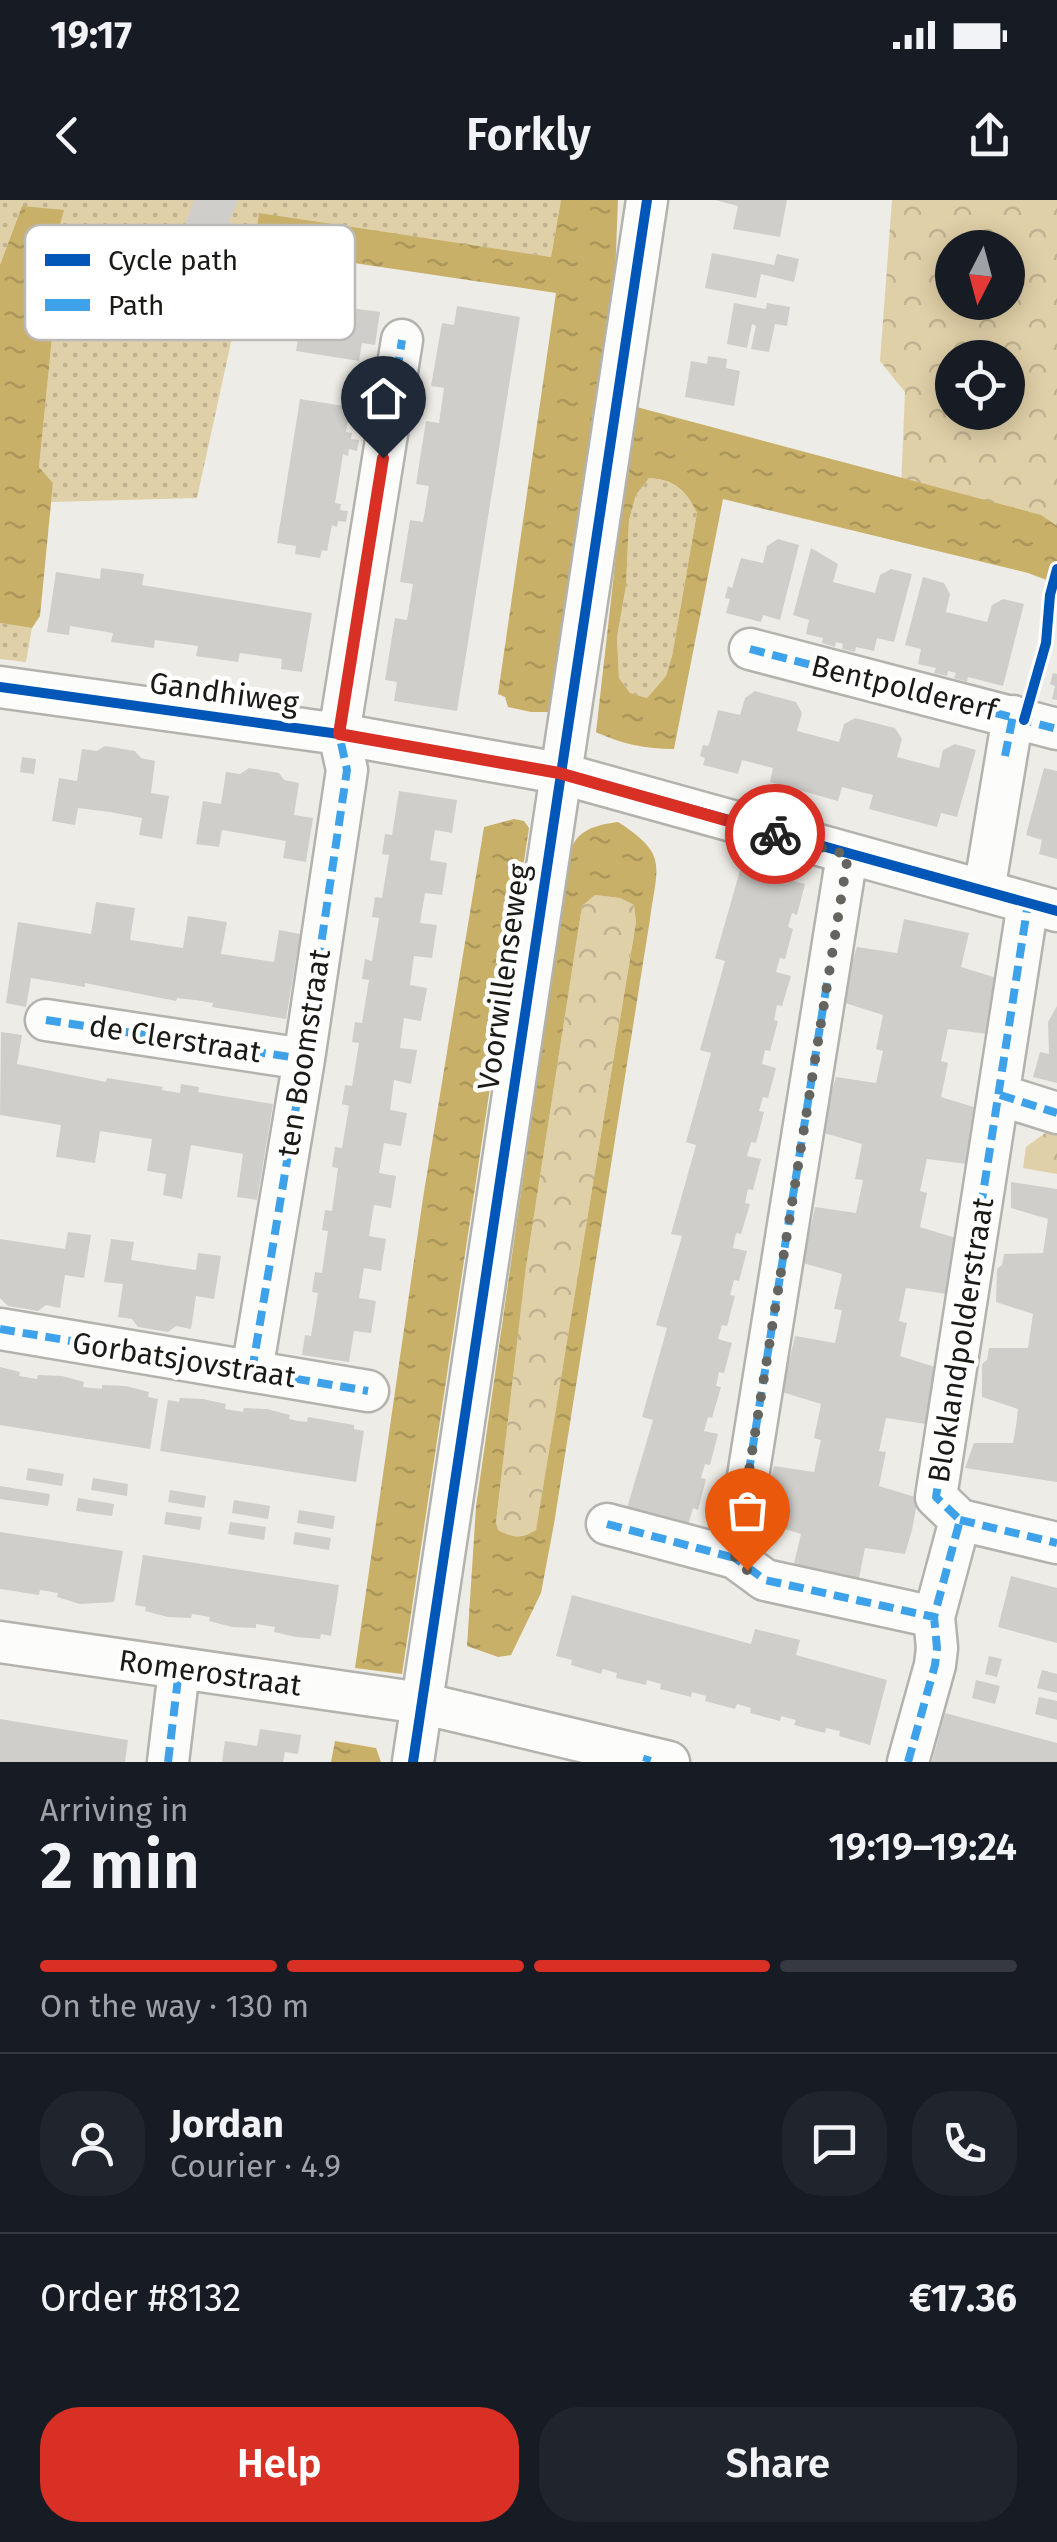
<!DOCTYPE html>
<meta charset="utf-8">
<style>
:root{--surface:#171b24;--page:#20242c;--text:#f1f3f6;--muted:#9ea1a6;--line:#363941;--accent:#d93025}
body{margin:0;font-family:"Fira Sans",sans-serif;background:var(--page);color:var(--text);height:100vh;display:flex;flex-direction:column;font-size:38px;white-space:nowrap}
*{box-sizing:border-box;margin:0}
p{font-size:32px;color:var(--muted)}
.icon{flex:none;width:55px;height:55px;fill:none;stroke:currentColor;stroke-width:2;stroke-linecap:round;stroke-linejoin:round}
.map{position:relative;height:1562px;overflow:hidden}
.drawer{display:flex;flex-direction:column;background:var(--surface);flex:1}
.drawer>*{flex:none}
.needle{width:65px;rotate:186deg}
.buttons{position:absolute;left:935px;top:30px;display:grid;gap:20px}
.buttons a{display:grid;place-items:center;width:90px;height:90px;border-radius:50%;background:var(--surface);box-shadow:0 5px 25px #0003;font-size:50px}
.pin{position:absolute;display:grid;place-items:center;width:85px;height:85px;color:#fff;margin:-102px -42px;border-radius:50% 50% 50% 0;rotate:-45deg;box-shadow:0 0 10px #0007}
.pin .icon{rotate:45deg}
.courier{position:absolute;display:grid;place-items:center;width:100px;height:100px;margin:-50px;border:8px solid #d93025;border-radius:50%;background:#fff;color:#222;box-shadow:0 2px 12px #0007}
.headline em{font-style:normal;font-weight:600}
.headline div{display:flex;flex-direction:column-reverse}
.headline{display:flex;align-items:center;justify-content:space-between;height:170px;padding:0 40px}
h1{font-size:65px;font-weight:600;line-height:75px}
.bar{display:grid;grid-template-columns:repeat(4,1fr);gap:15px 10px;align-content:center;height:120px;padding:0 40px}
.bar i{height:12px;border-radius:8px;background:var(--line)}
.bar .current{background:var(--accent)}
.bar p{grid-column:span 4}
.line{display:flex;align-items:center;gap:25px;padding:0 40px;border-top:2px solid var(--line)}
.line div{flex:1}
.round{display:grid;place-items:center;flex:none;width:105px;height:105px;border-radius:40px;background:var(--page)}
.action{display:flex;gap:20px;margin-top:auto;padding:20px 40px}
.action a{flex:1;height:115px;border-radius:40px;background:var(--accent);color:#fff;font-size:40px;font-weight:600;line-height:115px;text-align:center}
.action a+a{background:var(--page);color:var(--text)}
.status{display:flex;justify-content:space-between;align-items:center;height:70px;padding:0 50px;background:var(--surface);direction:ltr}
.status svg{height:28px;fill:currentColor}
header{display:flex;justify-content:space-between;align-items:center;height:130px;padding:0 40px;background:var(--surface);font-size:45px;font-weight:600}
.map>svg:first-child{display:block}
</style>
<div class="status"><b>19:17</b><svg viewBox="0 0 49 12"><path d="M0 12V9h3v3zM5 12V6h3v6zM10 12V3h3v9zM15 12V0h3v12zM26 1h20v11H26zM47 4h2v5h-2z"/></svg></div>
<header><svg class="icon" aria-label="back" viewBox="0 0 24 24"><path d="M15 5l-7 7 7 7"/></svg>Forkly<svg class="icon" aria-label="share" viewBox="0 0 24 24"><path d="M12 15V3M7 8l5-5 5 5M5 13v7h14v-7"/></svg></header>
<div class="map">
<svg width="1057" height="1562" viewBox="0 0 1057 1562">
<defs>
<pattern id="grass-dots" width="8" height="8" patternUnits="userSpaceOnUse" patternTransform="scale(2.5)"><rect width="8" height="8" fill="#e0d0a8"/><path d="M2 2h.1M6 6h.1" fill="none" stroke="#c0b290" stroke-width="1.8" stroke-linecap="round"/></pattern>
<pattern id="forest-crowns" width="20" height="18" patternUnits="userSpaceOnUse" patternTransform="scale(2.5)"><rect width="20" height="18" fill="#e0d0a8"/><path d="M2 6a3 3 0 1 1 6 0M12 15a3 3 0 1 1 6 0" fill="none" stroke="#c0b290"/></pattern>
<pattern id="water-ripples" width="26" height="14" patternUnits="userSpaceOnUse" patternTransform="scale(2.5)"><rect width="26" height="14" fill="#c9b069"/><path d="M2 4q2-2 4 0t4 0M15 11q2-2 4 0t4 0" fill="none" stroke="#ac975a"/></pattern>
</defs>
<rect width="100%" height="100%" fill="#eeece6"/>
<path fill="url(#grass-dots)" d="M 0,0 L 561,0 L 551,57 L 259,14 L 197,298 L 51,302 L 53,283 L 39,267 L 57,88 L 50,61 L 22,6 L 0,65 Z
M 649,278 C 674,280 686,290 697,313 L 672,456 L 666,476 L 647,498 L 630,493 L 619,478 L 617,437 L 626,386 L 629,320 L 636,295 Z
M 0,423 L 32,428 L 26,462 L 0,459 Z"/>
<path fill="url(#forest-crowns)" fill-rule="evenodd" d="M 892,0 L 1057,0 L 1057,332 L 901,288 L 905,192 L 880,161 ZM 952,48 L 1008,48 L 1008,102 L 952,102 ZM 952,158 L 1008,158 L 1008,212 L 952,212 Z
M 595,695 L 620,698 L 634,705 L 636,721 L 536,1331 C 521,1338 513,1338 498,1330 L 496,1322 L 526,1067 L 582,706 Z
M 1048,931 L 1057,934 L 1057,974 L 1023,968 L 1026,947 Z"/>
<path fill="url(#water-ripples)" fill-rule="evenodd" d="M 561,0 L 618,0 L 614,104 L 595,252 L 550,512 L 531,512 L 508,507 L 505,497 L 498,494 L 556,93 L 253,48 L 259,13 L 551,57 Z
M 22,6 L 64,10 L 50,61 L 57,88 L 39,267 L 53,283 L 40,416 L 32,428 L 0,423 L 0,65 Z
M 633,206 L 1041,315 L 1057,326 L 1057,384 L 1028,373 L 723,299 L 674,549 C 645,549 622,544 596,532 ZM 649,278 C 675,280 686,290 697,313 L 672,456 L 666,476 L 647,498 L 630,493 L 619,478 L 617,437 L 626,386 L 629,320 L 636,295 Z
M 514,619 L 524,621 L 529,628 L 402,1474 L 355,1468 L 423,998 L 484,627 Z
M 618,622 C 669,655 657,665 650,719 L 554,1324 L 541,1393 L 511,1455 L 498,1457 L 467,1446 L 476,1307 L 563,699 C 571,651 563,629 618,622 ZM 595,695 L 620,698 L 634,705 L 636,722 L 536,1330 C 521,1339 513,1338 498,1330 L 496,1322 L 526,1067 L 582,706 Z
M 335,1541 L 376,1548 L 381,1562 L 331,1562 Z"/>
<path fill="#d0ceca" d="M 194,0 L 238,0 L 229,22 L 253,29 L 245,52 L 221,43 L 216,56 L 178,43 Z
M 715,0 L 787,0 L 780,37 L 733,29 L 738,6 Z
M 712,53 L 774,65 L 777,54 L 799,59 L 794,82 L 761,74 L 756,98 L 705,88 Z
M 307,83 L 346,89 L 343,107 L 380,112 L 375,145 L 362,143 L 359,161 L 296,151 Z
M 734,103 L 766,109 L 767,103 L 790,107 L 787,126 L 775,124 L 769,152 L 751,149 L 756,126 L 752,124 L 747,148 L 727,144 Z
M 457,106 L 520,117 L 457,511 L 394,501 L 397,482 L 385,480 L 395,418 L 407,420 L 413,384 L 400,382 L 410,320 L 423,322 L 429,286 L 416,284 L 426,221 L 439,223 L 444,188 L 431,186 L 442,123 L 454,125 Z
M 708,156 L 727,159 L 726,168 L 740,171 L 734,206 L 685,197 L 691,161 L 707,164 Z
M 300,199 L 350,207 L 346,232 L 352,233 L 351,239 L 359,240 L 357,251 L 349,249 L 348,256 L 343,254 L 339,279 L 335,303 L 341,304 L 340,310 L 348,311 L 346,322 L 338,321 L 337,327 L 332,325 L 327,351 L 322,350 L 320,358 L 295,354 L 296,346 L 277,343 Z
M 778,339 L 799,345 L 780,420 L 763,415 L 761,422 L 726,413 L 730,399 L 725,398 L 728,386 L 732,388 L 741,358 L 763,363 L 767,346 Z
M 811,348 L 838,364 L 833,382 L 875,393 L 880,375 L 891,369 L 912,374 L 894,442 L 877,438 L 874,451 L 856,447 L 855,452 L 842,449 L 843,444 L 836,442 L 835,447 L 822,443 L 823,438 L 806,434 L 809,420 L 793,415 Z
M 101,368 L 144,374 L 142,385 L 312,413 L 302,472 L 281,469 L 282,459 L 240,453 L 238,462 L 196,456 L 198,446 L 155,440 L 154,448 L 111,442 L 113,433 L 70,426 L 69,435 L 47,432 L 56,372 L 100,379 Z
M 923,377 L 944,383 L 950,394 L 946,412 L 987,422 L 992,405 L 1003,399 L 1024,404 L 1003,486 L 968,477 L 967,482 L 954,478 L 956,473 L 948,471 L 947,476 L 934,473 L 936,468 L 918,464 L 921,449 L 905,445 Z
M 1053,473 L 1057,474 L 1057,500 L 1052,499 L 1055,486 L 1050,484 Z
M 755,491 L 796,502 L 802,513 L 797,531 L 839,542 L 844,524 L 855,518 L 895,528 L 902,539 L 897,557 L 939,568 L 943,550 L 955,544 L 976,550 L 957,617 L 941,613 L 937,627 L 869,609 L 873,595 L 842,587 L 838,601 L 770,582 L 773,568 L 742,560 L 738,574 L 703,565 L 705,558 L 700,556 L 703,545 L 708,546 L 710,541 L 718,510 L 740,515 L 745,498 Z
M 105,546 L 135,551 L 141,558 L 155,561 L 151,593 L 169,596 L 162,639 L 139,635 L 142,618 L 110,612 L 78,608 L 75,625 L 52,621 L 59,578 L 77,581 L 82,549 L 97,551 Z
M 22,557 L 36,559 L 34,574 L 20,572 Z
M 249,568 L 279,573 L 284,580 L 299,583 L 294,615 L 313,618 L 306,662 L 283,658 L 286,641 L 222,630 L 219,647 L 196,644 L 203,601 L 221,604 L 226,572 L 240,574 Z
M 1044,568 L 1057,571 L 1057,659 L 1039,654 L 1042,640 L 1026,635 Z
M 399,591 L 457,600 L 452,633 L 435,630 L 430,660 L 447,663 L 442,695 L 425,693 L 420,723 L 437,725 L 432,758 L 414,756 L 410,785 L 427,788 L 421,821 L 404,818 L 400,848 L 417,850 L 411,884 L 394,880 L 390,910 L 407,913 L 401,946 L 384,943 L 379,973 L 396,976 L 391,1008 L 374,1005 L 369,1036 L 386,1039 L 381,1071 L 364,1068 L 359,1098 L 376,1101 L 371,1133 L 354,1131 L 349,1162 L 302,1155 L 305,1135 L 311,1136 L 318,1093 L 312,1092 L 315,1072 L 322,1073 L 328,1031 L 322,1030 L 325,1010 L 332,1011 L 338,968 L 332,967 L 335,947 L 342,948 L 349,906 L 342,904 L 345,885 L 352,886 L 359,843 L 352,842 L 355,822 L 362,823 L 369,780 L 362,779 L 365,759 L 372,761 L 379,718 L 372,717 L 375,697 L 382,698 L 389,655 L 382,654 L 385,634 L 392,635 Z
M 741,667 L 805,684 L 797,715 L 792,713 L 788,727 L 793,729 L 785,759 L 780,758 L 776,772 L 791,776 L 782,806 L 777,805 L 774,820 L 778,821 L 770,851 L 765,850 L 762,864 L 776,868 L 768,898 L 763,897 L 759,911 L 764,912 L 756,943 L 751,942 L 747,956 L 761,959 L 753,990 L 748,989 L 745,1003 L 750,1004 L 741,1034 L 736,1033 L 733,1048 L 747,1051 L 739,1081 L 734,1080 L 730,1095 L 735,1096 L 727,1126 L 722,1125 L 718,1139 L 732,1143 L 724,1173 L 719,1172 L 716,1186 L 721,1187 L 712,1218 L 708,1217 L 704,1231 L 718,1234 L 710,1265 L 705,1264 L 701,1278 L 706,1279 L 698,1310 L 693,1308 L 688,1325 L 627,1308 L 653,1220 L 642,1217 L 667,1128 L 656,1125 L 682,1036 L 671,1034 L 696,945 L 686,942 L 711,853 L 700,850 L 725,761 L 715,758 Z
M 96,702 L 135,708 L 130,740 L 183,748 L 188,716 L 227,722 L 221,754 L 274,762 L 279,730 L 300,734 L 286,819 L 212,807 L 213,803 L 195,800 L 177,798 L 176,801 L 85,783 L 85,787 L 31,778 L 26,807 L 6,803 L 18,722 L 91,734 Z
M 904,719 L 969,733 L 961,767 L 1000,779 L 988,834 L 948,829 L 941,861 L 948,863 L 941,897 L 980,909 L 967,964 L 927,959 L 920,991 L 927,993 L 920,1027 L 959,1039 L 947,1094 L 906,1088 L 899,1121 L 907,1123 L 900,1156 L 938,1168 L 932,1200 L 926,1224 L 886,1218 L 879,1251 L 886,1252 L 879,1286 L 918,1298 L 912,1330 L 905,1354 L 865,1348 L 858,1383 L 793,1368 L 801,1334 L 762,1322 L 774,1266 L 814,1272 L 821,1240 L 814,1238 L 821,1204 L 782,1192 L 795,1136 L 835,1143 L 842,1110 L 834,1109 L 842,1074 L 803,1063 L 815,1007 L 856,1013 L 863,980 L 855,979 L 862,944 L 824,933 L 827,908 L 836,877 L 876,883 L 883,851 L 876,849 L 883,815 L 845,803 L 849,771 L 857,747 L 897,753 Z
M 1057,806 L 1057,883 L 1033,877 L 1040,852 L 1049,854 L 1048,822 Z
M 1,832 L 22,835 L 17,864 L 106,882 L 107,878 L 163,887 L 162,890 L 180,893 L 181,884 L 199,887 L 198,892 L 273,904 L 257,1000 L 237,997 L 243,954 L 191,945 L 182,999 L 163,995 L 166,974 L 147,971 L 152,939 L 100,931 L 95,963 L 56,957 L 61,925 L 0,915 Z
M 1011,982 L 1057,989 L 1057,1282 L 965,1268 L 974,1243 L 1013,1243 L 1016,1226 L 1018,1209 L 982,1197 L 982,1164 L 987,1160 L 989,1148 L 1028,1148 L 1033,1114 L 996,1102 L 997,1069 L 1002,1065 L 1004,1054 L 1043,1053 L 1048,1019 L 1011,1008 Z
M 68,1032 L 91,1035 L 84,1078 L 65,1075 L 60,1108 L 46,1105 L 38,1111 L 8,1106 L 0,1098 L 0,1039 L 65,1049 Z
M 111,1039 L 134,1042 L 131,1060 L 163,1065 L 196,1070 L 198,1053 L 221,1056 L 214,1099 L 196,1096 L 191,1129 L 176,1126 L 168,1132 L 138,1127 L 132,1119 L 118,1117 L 123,1084 L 104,1082 Z
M 0,1167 L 20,1172 L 19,1176 L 37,1179 L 38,1175 L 62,1176 L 84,1182 L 83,1187 L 102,1189 L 102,1185 L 126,1186 L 149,1192 L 148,1197 L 158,1199 L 150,1249 L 0,1225 Z
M 180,1198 L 203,1199 L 226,1204 L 225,1209 L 243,1212 L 244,1208 L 267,1209 L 290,1215 L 289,1219 L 298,1221 L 307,1222 L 308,1217 L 354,1225 L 354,1229 L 364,1231 L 356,1282 L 160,1251 L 168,1200 L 179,1202 Z
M 28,1268 L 64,1274 L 62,1286 L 26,1280 Z
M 93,1278 L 128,1284 L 127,1296 L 91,1290 Z
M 0,1286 L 50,1294 L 48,1306 L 0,1299 Z
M 170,1290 L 206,1296 L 204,1308 L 168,1302 Z
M 78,1298 L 114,1304 L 112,1316 L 76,1311 Z
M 234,1300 L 270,1306 L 268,1319 L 232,1313 Z
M 299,1310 L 335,1316 L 333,1329 L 297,1323 Z
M 166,1312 L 202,1317 L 200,1330 L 164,1324 Z
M 230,1322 L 266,1327 L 264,1340 L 228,1334 Z
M 0,1332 L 123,1351 L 114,1402 L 80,1404 L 57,1397 L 58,1393 L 40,1390 L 39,1395 L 0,1389 Z
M 295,1332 L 331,1338 L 329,1350 L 293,1344 Z
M 143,1355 L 339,1385 L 331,1436 L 321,1434 L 320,1439 L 296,1437 L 274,1432 L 275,1427 L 256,1424 L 256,1428 L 232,1427 L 209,1421 L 210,1417 L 192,1414 L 191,1418 L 168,1417 L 145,1411 L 146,1407 L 135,1405 Z
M 1011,1376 L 1057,1388 L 1057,1443 L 998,1427 Z
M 572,1395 L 751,1444 L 755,1429 L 800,1440 L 796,1455 L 887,1480 L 870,1545 L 839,1536 L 840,1531 L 826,1528 L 825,1533 L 794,1525 L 796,1520 L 781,1516 L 780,1521 L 750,1513 L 751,1508 L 737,1504 L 735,1509 L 705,1501 L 706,1496 L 692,1492 L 691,1497 L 660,1489 L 661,1484 L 647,1480 L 646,1485 L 616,1478 L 617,1473 L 603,1469 L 601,1474 L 571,1465 L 572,1460 L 556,1456 Z
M 989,1456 L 1002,1459 L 997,1477 L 985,1474 Z
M 1042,1470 L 1057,1474 L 1057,1493 L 1037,1488 Z
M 976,1480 L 1000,1486 L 995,1504 L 972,1498 Z
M 1039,1497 L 1057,1501 L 1057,1520 L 1035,1514 Z
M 945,1513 L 1057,1543 L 1057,1562 L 932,1562 Z
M 0,1519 L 128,1540 L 125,1562 L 0,1562 Z
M 260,1529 L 301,1535 L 298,1554 L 285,1552 L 283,1562 L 222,1562 L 225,1541 L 257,1546 Z"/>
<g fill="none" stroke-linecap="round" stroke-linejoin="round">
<defs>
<path id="minor" d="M 750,449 L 1057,529
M 0,487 L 339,534 L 559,573 L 1057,711
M 847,655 L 735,1358 L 765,1380 L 934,1417
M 984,691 L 1013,516
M 46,820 L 304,859
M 1000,895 L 1057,913
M 0,1129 L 368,1191
M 252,1171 L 304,859 L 347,570 L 339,534 L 402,140
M 960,1320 L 1057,1343
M 607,1324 L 735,1358
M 0,1442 L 421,1503 L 669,1562
M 168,1562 L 179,1470
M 413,1562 L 647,0
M 908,1562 L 935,1465 L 937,1448 L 934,1417 L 960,1320 L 936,1297 L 1028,703"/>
</defs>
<use href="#minor" stroke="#b3b2ad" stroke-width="45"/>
<use href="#minor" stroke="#fcfcfb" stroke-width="40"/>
<path stroke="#3da2ea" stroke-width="8" stroke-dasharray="15 8" stroke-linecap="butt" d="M 750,449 L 1057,529
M 1005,556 L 1013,516
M 827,783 L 735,1358 L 765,1380 L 934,1417
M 46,820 L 304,859
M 1000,895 L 1057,913
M 0,1129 L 368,1191
M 252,1171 L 304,859 L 347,570 L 339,534 L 402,140
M 960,1320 L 1057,1343
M 607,1324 L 735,1358
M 168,1562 L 179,1470
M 646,1562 L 648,1556
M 908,1562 L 935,1465 L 937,1448 L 934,1417 L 960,1320 L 936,1297 L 1028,703"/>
<defs>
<path id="cycleway" d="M 0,487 L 339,534 L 559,573 L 1057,711
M 1024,520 L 1046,443 L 1050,395 L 1057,369
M 413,1562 L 647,0"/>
</defs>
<use href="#cycleway" stroke="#fff" stroke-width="16"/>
<use href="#cycleway" stroke="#0057b8" stroke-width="10"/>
</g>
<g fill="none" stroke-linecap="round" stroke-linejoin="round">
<path stroke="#65645f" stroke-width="10" stroke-dasharray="0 18" d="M 747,1370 L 735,1358 L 848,655 L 775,634"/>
<path stroke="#d93025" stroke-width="12" d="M 383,258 L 339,534 L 559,573 L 775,634"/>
</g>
<g text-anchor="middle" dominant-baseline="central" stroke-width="9" stroke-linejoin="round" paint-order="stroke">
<g font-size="30" fill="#1b1a16" stroke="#fff">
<text transform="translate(904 488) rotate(14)">Bentpoldererf</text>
<text transform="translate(224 493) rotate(8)">Gandhiweg</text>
<text transform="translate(504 777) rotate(-82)">Voorwillenseweg</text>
<text transform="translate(175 839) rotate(9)">de Clerstraat</text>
<text transform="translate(304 853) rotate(-81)">ten Boomstraat</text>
<text transform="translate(961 1140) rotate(-81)">Bloklandpolderstraat</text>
<text transform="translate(184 1160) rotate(9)">Gorbatsjovstraat</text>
<text transform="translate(210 1473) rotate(8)">Romerostraat</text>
</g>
</g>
<rect x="25" y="25" width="330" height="115" rx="15" fill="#fff" stroke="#bbbab9" stroke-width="2.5"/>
<rect x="45" y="54" width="45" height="12" fill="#0057b8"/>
<rect x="45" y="99" width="45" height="12" fill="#3da2ea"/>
<g font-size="28" fill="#1b1a16">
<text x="108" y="70">Cycle path</text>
<text x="108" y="115">Path</text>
</g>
</svg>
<div class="buttons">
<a><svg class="needle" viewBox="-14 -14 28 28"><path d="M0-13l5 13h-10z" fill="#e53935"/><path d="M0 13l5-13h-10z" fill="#9ea1a6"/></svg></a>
<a><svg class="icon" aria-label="locate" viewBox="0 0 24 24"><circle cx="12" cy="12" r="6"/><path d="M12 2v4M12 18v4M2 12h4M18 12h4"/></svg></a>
</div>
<div class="pin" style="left:747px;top:1370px;background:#ea580c"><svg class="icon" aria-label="bag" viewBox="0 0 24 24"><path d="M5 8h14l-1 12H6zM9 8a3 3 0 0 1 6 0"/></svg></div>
<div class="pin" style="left:383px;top:258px;background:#1f2937"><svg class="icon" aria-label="home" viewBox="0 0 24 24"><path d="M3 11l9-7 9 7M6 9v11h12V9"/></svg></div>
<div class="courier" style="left:775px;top:634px"><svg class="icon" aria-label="bike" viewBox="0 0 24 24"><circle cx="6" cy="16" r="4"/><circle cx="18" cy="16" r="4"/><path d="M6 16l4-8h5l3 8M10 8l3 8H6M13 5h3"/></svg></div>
</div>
<section class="drawer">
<div class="headline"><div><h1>2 min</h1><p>Arriving in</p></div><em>19:19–19:24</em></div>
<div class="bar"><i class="current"></i><i class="current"></i><i class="current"></i><i></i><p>On the way · 130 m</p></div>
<div class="line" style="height:180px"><a class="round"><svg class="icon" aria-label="person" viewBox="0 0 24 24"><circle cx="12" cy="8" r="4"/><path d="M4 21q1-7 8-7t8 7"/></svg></a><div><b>Jordan</b><p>Courier · 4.9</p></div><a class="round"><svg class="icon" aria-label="chat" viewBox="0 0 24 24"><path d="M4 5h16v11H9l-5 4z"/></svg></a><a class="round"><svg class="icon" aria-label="phone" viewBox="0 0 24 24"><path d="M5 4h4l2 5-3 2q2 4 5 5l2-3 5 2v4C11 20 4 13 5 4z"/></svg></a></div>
<div class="line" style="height:130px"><div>Order #8132</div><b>€17.36</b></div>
<div class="action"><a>Help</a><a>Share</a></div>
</section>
